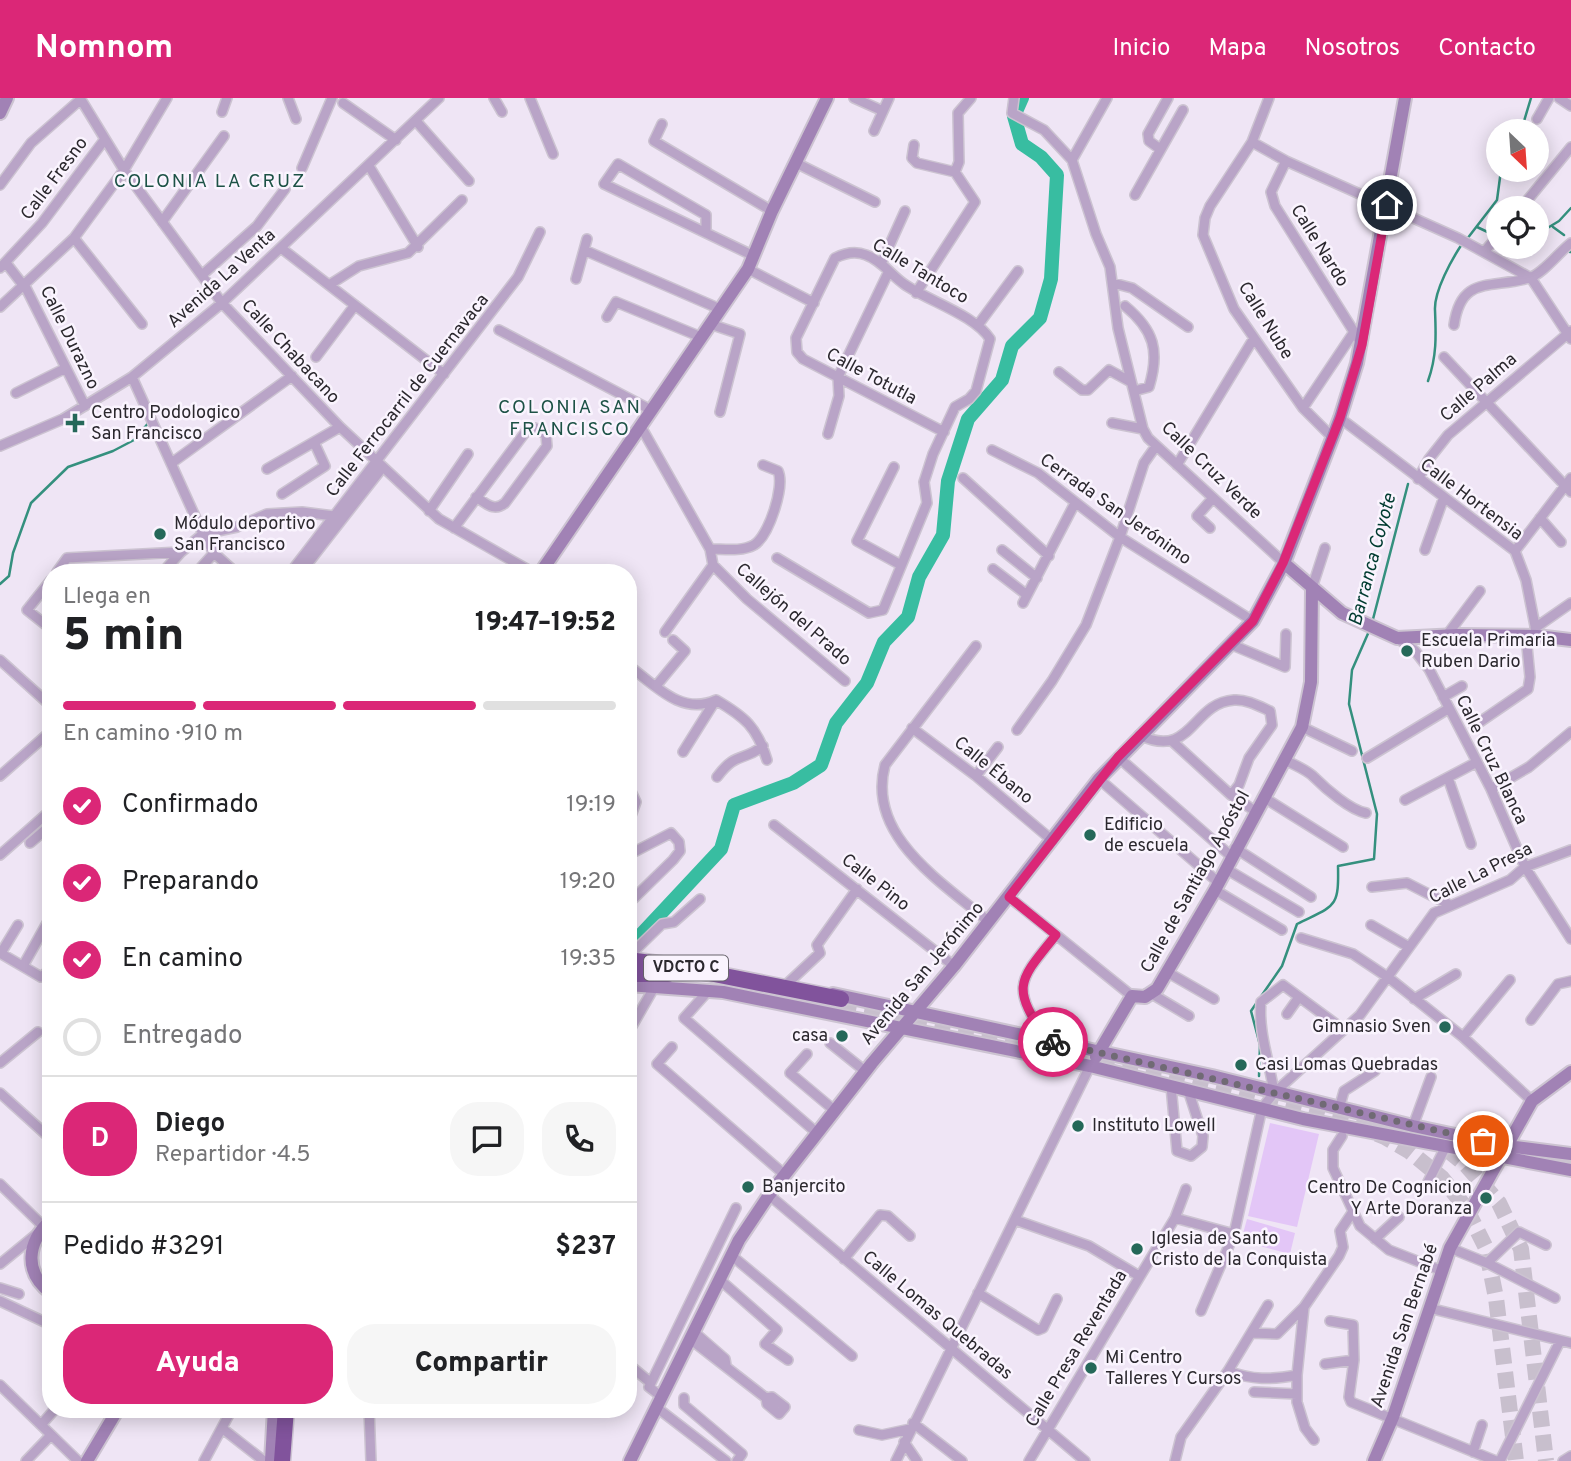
<!DOCTYPE html>
<html lang="es">
<meta charset="utf-8">
<style>
:root{--surface:#fff;--page:#f6f6f6;--text:#202124;--muted:#757577;--line:#e0e0e0;--accent:#db2777}
body{margin:0;font-family:Overpass,sans-serif;background:var(--page);color:var(--text);height:100vh;display:flex;flex-direction:column;font-size:26px;white-space:nowrap}
*{box-sizing:border-box;margin:0}
p{font-size:23px;color:var(--muted)}
.icon{flex:none;width:38px;height:38px;fill:none;stroke:currentColor;stroke-width:2;stroke-linecap:round;stroke-linejoin:round}
.map{position:relative;flex:1;overflow:hidden}
.sheet{position:absolute;left:42px;top:466px;width:595px;height:854px;display:flex;flex-direction:column;background:var(--surface);border-radius:28px;box-shadow:0 4px 18px #0003}
.sheet>*{flex:none}
.needle{width:46px;rotate:155deg}
.tools{position:absolute;left:1486px;top:21px;display:grid;gap:14px}
.tools a{display:grid;place-items:center;width:63px;height:63px;border-radius:50%;background:var(--surface);box-shadow:0 4px 18px #0003;font-size:35px}
.pin{position:absolute;display:grid;place-items:center;width:60px;height:60px;color:#fff;margin:-30px;border:4px solid #fff;border-radius:50%;box-shadow:0 2px 7px #0007}
.courier{position:absolute;display:grid;place-items:center;width:70px;height:70px;margin:-35px;border:5px solid #db2777;border-radius:50%;background:#fff;color:#222;box-shadow:0 2px 9px #0007}
.overview em{font-style:normal;font-weight:800}
.overview div{display:flex;flex-direction:column-reverse}
.overview{display:flex;align-items:center;justify-content:space-between;height:119px;padding:0 21px}
h1{font-size:46px;font-weight:800;line-height:52px}
.bar{display:grid;grid-template-columns:repeat(4,1fr);gap:10px 7px;align-content:center;height:84px;padding:0 21px}
.bar i{height:9px;border-radius:5px;background:var(--line)}
.bar .current{background:var(--accent)}
.bar p{grid-column:span 4}
.line{display:flex;align-items:center;gap:18px;padding:0 21px;border-top:2px solid var(--line)}
.line div{flex:1}
.round{display:grid;place-items:center;flex:none;width:74px;height:74px;border-radius:28px;background:var(--page)}
ol{padding:0 21px;list-style:none}
li{display:flex;align-items:center;gap:21px;height:77px}
li p{margin-inline-start:auto}
li .icon{padding:7px;border-radius:50%;background:var(--accent);color:#fff;stroke-width:4}
li:last-child{color:var(--muted)}
li i{width:38px;height:38px;border:4px solid var(--line);border-radius:50%}
.cta{display:flex;gap:14px;margin-top:auto;padding:14px 21px}
.cta a{flex:1;height:80px;border-radius:28px;background:var(--accent);color:#fff;font-size:28px;font-weight:800;line-height:80px;text-align:center}
.cta a+a{background:var(--page);color:var(--text)}
header{display:flex;align-items:center;gap:42px;box-sizing:border-box;height:98px;padding:0 35px;background:var(--accent);color:#fff}
header strong{font-size:33px}
nav{display:flex;gap:38px;margin-inline-start:auto;font-size:24px}
.map>svg:first-child{display:block}
</style>
<header>
<strong>Nomnom</strong>
<nav><a>Inicio</a><a>Mapa</a><a>Nosotros</a><a>Contacto</a></nav>
</header>
<div class="map">
<svg width="1571" height="1363" viewBox="0 0 1571 1363">
<rect width="100%" height="100%" fill="#efe5f5"/>
<path fill="#e3c6f7" d="M 1270,1025 L 1319,1036 L 1297,1129 L 1248,1118 Z
M 1247,1121 L 1295,1135 L 1290,1156 L 1241,1143 Z"/>
<g fill="none" stroke-linecap="round" stroke-linejoin="round">
<path stroke="#34907e" stroke-width="2.5" d="M 1521,33 L 1531,0
M 1477,129 L 1496,138
M 1553,129 L 1564,137
M 1536,137 L 1559,123 L 1571,110
M 1467,141 L 1497,102 L 1501,72
M 1570,154 L 1571,154
M 1428,283 C 1437,258 1436,237 1435,212 C 1434,193 1452,161 1462,146
M 0,486 L 9,478 L 13,455 L 31,405 L 68,369 L 113,353 L 134,342 L 150,323
M 1372,525 L 1408,386
M 1259,978 L 1260,947 L 1251,913 L 1282,868 L 1297,826 C 1335,807 1339,811 1338,768 L 1374,761 L 1377,716 L 1349,606 L 1352,572 L 1370,531"/>
<path stroke="#38bda1" stroke-width="14" d="M 636,842 L 721,751 L 734,707 L 793,685 L 821,667 L 836,625 L 867,585 L 884,544 L 908,519 L 919,479 L 943,437 L 948,383 L 968,321 L 1002,282 L 1012,248 L 1040,220 L 1051,181 L 1057,77 L 1041,59 L 1022,46 L 1014,18 L 1022,0"/>
<path stroke="#c8bfcd" stroke-width="16" stroke-dasharray="16 8" stroke-linecap="butt" d="M 840,911 L 1177,979 L 1338,1020 L 1385,1039 L 1409,1053 L 1442,1080 L 1466,1110 L 1486,1150 L 1496,1200 L 1516,1363
M 1407,1027 L 1441,1047 L 1466,1067 L 1499,1105 L 1521,1151 L 1546,1363"/>
<defs>
<path id="street" d="M 80,0 L 124,72 L 222,205 L 340,329 L 439,421 L 532,474
M 288,0 L 296,21
M 494,0 L 502,14
M 530,0 L 553,56
M 854,0 L 883,13
M 1014,0 L 1012,15 L 1044,32 L 1072,62 L 1096,136 L 1110,169 L 1118,230 L 1143,331 L 1148,340 L 1284,465
M 1269,0 L 1252,44 L 1210,108 L 1205,120 L 1203,137 L 1234,211 L 1303,310 L 1332,339
M 1559,0 L 1571,8
M 343,5 L 396,42
M 222,14 L 227,0
M 1537,21 L 1549,0
M 416,23 L 469,83
M 662,26 L 654,43 L 772,113
M 874,33 L 889,0
M 1252,44 L 1286,63 L 1458,140 L 1531,180 L 1571,241
M 914,47 L 912,60 L 917,65 L 955,74 L 975,104 L 916,195
M 1160,51 L 1149,43 L 1148,36 L 1168,0
M 1072,62 L 1107,0
M 1286,63 L 1271,94 L 1275,108 L 1361,245
M 796,65 L 875,104
M 369,68 L 418,149
M 302,70 L 332,0
M 955,74 L 959,64 L 958,15 L 971,0
M 0,87 L 31,45 L 81,1
M 1135,97 L 1183,12
M 1521,110 L 1571,49
M 162,124 L 224,38
M 706,135 L 706,117 L 618,66 L 604,86 C 654,110 704,134 754,158
M 74,140 L 142,226
M 281,150 L 444,276
M 584,152 L 720,211
M 1484,154 L 1498,138
M 6,165 L 23,187
M 881,166 L 905,113
M 0,170 L 42,125 L 105,41
M 748,171 L 814,205
M 202,177 L 257,128 L 285,91
M 576,181 L 587,141
M 1113,185 L 1132,190 L 1188,229
M 24,186 L 85,308
M 329,187 L 359,168 L 408,155 L 462,102
M 1125,208 C 1154,232 1160,253 1149,289 L 1134,293
M 0,209 L 74,140 L 124,72 L 167,0
M 607,219 L 616,204 L 701,239
M 710,226 L 740,236 L 720,314
M 978,227 L 1018,173
M 1454,227 C 1461,177 1491,191 1529,180 C 1543,176 1559,154 1571,145
M 499,232 L 651,312
M 316,259 L 355,207
M 1444,259 L 1571,394
M 1059,274 L 1082,292 L 1088,292 L 1109,272 L 1131,284
M 132,279 L 203,436 L 214,455 L 235,474
M 16,295 L 66,270
M 1303,310 L 1354,234
M 1340,320 L 1515,453 L 1526,482 L 1537,538
M 1112,325 L 1143,331
M 640,327 L 710,451 L 713,467 L 747,501 L 845,583
M 828,336 L 839,298 L 838,279 L 888,175
M 0,348 L 63,321 L 132,279 L 222,205 L 439,0
M 992,352 L 1038,375 L 1120,439 L 1253,523
M 173,364 L 292,278
M 1177,367 L 1254,240
M 894,369 L 857,443 L 901,467
M 267,371 L 340,329
M 963,380 L 1049,458
M 1418,381 L 1429,361 L 1448,337 L 1571,233
M 282,396 L 325,368 L 314,344
M 429,413 L 468,356
M 1540,420 L 1561,444
M 454,430 L 527,332 L 535,330 L 546,337 L 547,348 L 505,405 C 494,414 487,406 476,399
M 1210,430 L 1197,418 L 1213,400
M 710,451 C 724,451 741,454 754,447 C 769,438 785,388 778,373 L 763,367
M 1002,452 L 1037,480
M 1425,452 L 1444,399
M 1515,453 L 1571,380
M 777,460 L 869,515 L 883,512 L 927,405 L 924,384 L 933,356 L 955,309 L 969,301 L 976,293 L 990,241 C 975,217 928,203 904,186 C 891,177 881,162 866,157 C 856,153 845,155 835,160 L 796,240 L 797,254 L 803,261 L 944,334
M 993,471 L 1027,497
M 57,474 L 67,460 L 181,454 L 203,436 L 237,429 L 267,416 L 302,414 L 334,418
M 163,474 L 181,454
M 197,474 L 214,455
M 291,474 L 518,179 L 540,134
M 301,474 L 379,374 L 379,368
M 51,482 L 27,512 L 51,531
M 1312,490 L 1325,450
M 1023,505 L 1075,405
M 1535,530 L 1571,505
M 665,534 L 713,467
M 1447,537 L 1480,493
M 1397,540 L 1415,553 L 1429,571 L 1491,691 L 1525,769 L 1571,841
M 1230,546 L 1285,569 L 1286,536
M 976,548 L 885,667 C 866,738 942,784 989,824
M 0,562 L 51,608
M 628,567 C 655,587 681,618 716,602
M 656,588 L 685,553 L 673,542
M 1443,599 L 1462,588
M 716,602 C 745,619 757,629 767,662
M 1474,628 L 1528,591 L 1530,579 L 1526,538
M 1302,629 L 1352,653
M 912,630 L 976,678 L 1053,743
M 1017,632 L 1052,583 L 1086,527 L 1120,439 L 1144,365 L 1156,348
M 1139,637 C 1193,662 1191,605 1234,602 C 1246,601 1259,608 1270,613 L 1272,627 L 1249,660 L 1239,687 L 1231,697
M 1173,644 L 1231,697 L 1255,713
M 683,654 L 715,603
M 1118,659 L 1232,759
M 1367,660 L 1448,611
M 1285,662 C 1294,667 1308,672 1315,680 C 1326,691 1350,712 1366,715
M 0,678 L 51,633
M 976,678 L 998,649
M 717,679 C 736,653 743,664 763,648
M 1448,680 L 1471,746
M 1099,681 L 1219,785
M 628,687 L 636,704 L 628,726
M 1491,691 L 1529,669 L 1571,634
M 1263,699 L 1343,749
M 1405,702 L 1477,664
M 774,727 L 954,868
M 30,745 L 51,727
M 1235,750 L 1311,799
M 628,753 L 634,754 L 671,735 L 679,744 L 680,753 L 673,762 L 628,806
M 0,757 L 51,712
M 1226,771 L 1299,814
M 1372,789 L 1407,785 L 1450,807
M 1215,792 L 1282,832
M 1009,799 L 1132,898
M 1371,827 L 1409,849
M 1301,840 L 1353,856 L 1389,880 L 1463,939 L 1532,1003
M 0,855 L 41,879 L 51,871
M 1,855 L 18,827
M 630,857 L 662,826 L 674,824 L 700,801
M 23,868 L 51,818
M 1167,874 L 1214,901
M 788,885 L 820,855 L 817,847 L 857,791
M 709,892 L 684,920 L 817,1035
M 1152,896 L 1189,918
M 1414,901 L 1456,876
M 1287,916 L 1299,899
M 1531,922 L 1558,886 L 1571,883
M 628,935 L 655,888
M 1463,939 L 1510,882
M 1047,942 C 1011,888 1017,885 1056,837
M 830,945 L 865,973
M 672,949 L 657,966 L 785,1077
M 807,956 L 790,975 L 834,1012
M 0,965 L 38,934
M 1171,988 L 1177,1053 L 1191,1058 L 1202,1049 L 1203,1038 L 1188,992
M 0,995 L 51,1041
M 1274,995 C 1270,965 1258,934 1261,904 L 1283,887 L 1344,932
M 1339,1011 L 1344,993 L 1375,973
M 1413,1028 L 1431,979
M 1342,1038 L 1333,1052 L 1333,1070 L 1360,1128 L 1389,1152 L 1440,1172
M 0,1086 L 44,1129
M 1425,1090 L 1445,1050
M 769,1097 L 1085,1363
M 1175,1120 L 1234,1136
M 1015,1122 L 1089,1148 L 1139,1178
M 1375,1141 L 1399,1119
M 1450,1150 L 1487,1165 L 1555,1200
M 731,1157 L 852,1258
M 844,1161 L 880,1117 L 888,1118 L 910,1138
M 1487,1165 L 1519,1134 L 1546,1147
M 0,1166 L 38,1135
M 719,1181 L 777,1232 L 765,1246 L 788,1262
M 0,1190 L 19,1196
M 978,1195 L 1038,1232 L 1043,1230 L 1057,1201
M 0,1203 L 51,1227
M 1429,1210 L 1571,1245
M 1201,1213 L 1234,1136 L 1262,1010 L 1274,995 L 1360,917 L 1434,815 L 1510,782 L 1525,769 L 1571,752
M 1330,1223 L 1353,1227 L 1354,1262 L 1349,1299 L 1351,1304 L 1496,1363
M 694,1234 L 725,1261 L 726,1267
M 1252,1235 L 1277,1236 L 1304,1209
M 690,1241 L 766,1300 L 767,1306 L 779,1316 L 785,1309 L 772,1299 L 766,1300
M 628,1266 L 651,1285
M 1325,1266 L 1354,1262
M 1228,1273 C 1252,1282 1271,1282 1297,1277
M 0,1287 L 78,1363
M 1254,1294 L 1297,1296
M 662,1299 L 649,1289 L 736,1110
M 684,1300 L 684,1307 L 742,1356 L 737,1363
M 656,1309 L 726,1363
M 369,1311 L 371,1363
M 400,1311 L 410,1311
M 913,1325 L 962,1363
M 41,1327 L 55,1311
M 223,1331 L 264,1363
M 859,1332 L 882,1337 L 910,1331
M 1314,1342 L 1305,1330 L 1297,1304 L 1297,1277 L 1304,1209 L 1339,1158 L 1343,1149 L 1340,1133 L 1352,1115
M 904,1344 L 917,1363
M 1473,1354 L 1482,1327
M 26,1363 L 51,1337
M 204,1363 L 232,1311
M 896,1363 L 1090,968
M 1029,1363 L 1175,1120 L 1186,1091
M 1175,1363 L 1181,1339 L 1228,1273 L 1268,1207
M 1500,1363 L 1560,1243
M 1563,1363 L 1571,1358"/>
<path id="secondary" d="M 0,15 L 7,0
M 1284,465 L 1342,515 L 1397,540 L 1457,537 L 1537,538 L 1571,542
M 541,474 L 748,171 L 772,113 L 827,0
M 628,887 L 723,894 L 1090,968 L 1303,1021 L 1571,1072
M 833,896 L 1212,978 L 1413,1028 L 1507,1048 L 1571,1056
M 1096,959 L 1132,898 L 1145,899 L 1157,891 L 1215,792 L 1302,629 L 1311,584 L 1312,490
M 51,1122 C 27,1144 23,1174 51,1195
M 87,1363 L 118,1311
M 271,1363 L 274,1311
M 630,1363 L 739,1142 L 769,1097 L 872,965 L 954,868 L 1099,681 L 1253,523 L 1284,465 L 1340,320 L 1357,265 L 1405,0
M 1374,1363 L 1393,1319 L 1450,1150 L 1532,1003 L 1571,974"/>
<path id="highway" d="M 628,862 L 674,868 L 841,901
M 628,876 L 668,876
M 282,1363 L 286,1311"/>
</defs>
<use href="#street" stroke="#ccc3d1" stroke-width="12"/>
<use href="#secondary" stroke="#ccc3d1" stroke-width="16"/>
<use href="#highway" stroke="#ccc3d1" stroke-width="19"/>
<use href="#street" stroke="#b9a4c7" stroke-width="9"/>
<use href="#secondary" stroke="#a182b5" stroke-width="12"/>
<use href="#highway" stroke="#81539c" stroke-width="16"/>
</g>
<g fill="none" stroke-linecap="round" stroke-linejoin="round">
<path stroke="#706a74" stroke-width="7" stroke-dasharray="0 12.6" d="M 1053,944 L 1483,1043"/>
<path stroke="#db2777" stroke-width="9" d="M 1053,944 L 1047,942 C 1011,888 1017,885 1056,837 L 1009,799 L 1118,659 L 1253,523 L 1283,465 L 1340,320 L 1362,247 L 1387,107"/>
</g>
<g fill="#256859" stroke="#faf4fe" stroke-width="2.5">
<path d="M71.5 314.5h7v7h7v7h-7v7h-7v-7h-7v-7h7z"/>
<circle cx="160" cy="436" r="7"/>
<circle cx="1407" cy="553" r="7"/>
<circle cx="1090" cy="737" r="7"/>
<circle cx="1445" cy="929" r="7"/>
<circle cx="842" cy="938" r="7"/>
<circle cx="1241" cy="967" r="7"/>
<circle cx="1078" cy="1028" r="7"/>
<circle cx="748" cy="1089" r="7"/>
<circle cx="1486" cy="1100" r="7"/>
<circle cx="1137" cy="1151" r="7"/>
<circle cx="1091" cy="1270" r="7"/>
</g>
<g text-anchor="middle" dominant-baseline="central" stroke-width="5" stroke-linejoin="round" paint-order="stroke">
<rect fill="#faf4fe" stroke="#69656c" stroke-width="2" x="644" y="857.5" width="84" height="25" rx="5"/>
<g font-size="16" font-weight="bold" fill="#2b282e">
<text x="686" y="870">VDCTO C</text>
</g>
<g font-size="18" fill="#2b282e" stroke="#faf4fe">
<text transform="translate(55 81) rotate(-53)">Calle Fresno</text>
<text transform="translate(1319 148) rotate(58)">Calle Nardo</text>
<text transform="translate(920 174) rotate(31)">Calle Tantoco</text>
<text transform="translate(222 181) rotate(-42)">Avenida La Venta</text>
<text transform="translate(1265 223) rotate(58)">Calle Nube</text>
<text transform="translate(69 240) rotate(64)">Calle Durazno</text>
<text transform="translate(290 254) rotate(47)">Calle Chabacano</text>
<text transform="translate(871 279) rotate(28)">Calle Totutla</text>
<text transform="translate(1479 290) rotate(-41)">Calle Palma</text>
<text transform="translate(408 298) rotate(-52)">Calle Ferrocarril de Cuernavaca</text>
<text transform="translate(1211 373) rotate(44)">Calle Cruz Verde</text>
<text transform="translate(1471 402) rotate(37)">Calle Hortensia</text>
<text transform="translate(1115 412) rotate(35)">Cerrada San Jerónimo</text>
<text transform="translate(793 517) rotate(41)">Callejón del Prado</text>
<text transform="translate(1491 662) rotate(64)">Calle Cruz Blanca</text>
<text transform="translate(993 673) rotate(39)">Calle Ébano</text>
<text transform="translate(1481 776) rotate(-27)">Calle La Presa</text>
<text transform="translate(1196 784) rotate(-61)">Calle de Santiago Apóstol</text>
<text transform="translate(875 785) rotate(38)">Calle Pino</text>
<text transform="translate(923 876) rotate(-50)">Avenida San Jerónimo</text>
<text transform="translate(937 1218) rotate(40)">Calle Lomas Quebradas</text>
<text transform="translate(1405 1228) rotate(-71)">Avenida San Bernabé</text>
<text transform="translate(1077 1251) rotate(-59)">Calle Presa Reventada</text>
</g>
<g font-size="18" fill="#2b282e" stroke="#faf4fe" text-anchor="start">
<text x="91" y="315">Centro Podologico<tspan x="91" dy="21">San Francisco</tspan></text>
<text x="174" y="426">Módulo deportivo<tspan x="174" dy="21">San Francisco</tspan></text>
<text x="1421" y="543">Escuela Primaria<tspan x="1421" dy="21">Ruben Dario</tspan></text>
<text x="1104" y="727">Edificio<tspan x="1104" dy="21">de escuela</tspan></text>
<text x="1431" y="929" text-anchor="end">Gimnasio Sven</text>
<text x="828" y="938" text-anchor="end">casa</text>
<text x="1255" y="967">Casi Lomas Quebradas</text>
<text x="1092" y="1028">Instituto Lowell</text>
<text x="762" y="1089">Banjercito</text>
<text x="1472" y="1090" text-anchor="end">Centro De Cognicion<tspan x="1472" dy="21">Y Arte Doranza</tspan></text>
<text x="1151" y="1141">Iglesia de Santo<tspan x="1151" dy="21">Cristo de la Conquista</tspan></text>
<text x="1105" y="1260">Mi Centro<tspan x="1105" dy="21">Talleres Y Cursos</tspan></text>
</g>
<g font-size="19" letter-spacing="2" fill="#1d5246" stroke="#faf4fe">
<text x="210" y="84">COLONIA LA CRUZ</text>
<text x="570" y="310">COLONIA SAN<tspan x="570" dy="22">FRANCISCO</tspan></text>
</g>
<g font-size="19" font-style="italic" fill="#003b30" stroke="#faf4fe">
<text transform="translate(1373 462) rotate(-75)">Barranca Coyote</text>
</g>
</g>
</svg>
<div class="tools">
<a><svg class="needle" viewBox="-14 -14 28 28"><path d="M0-13l5 13h-10z" fill="#e53935"/><path d="M0 13l5-13h-10z" fill="#757577"/></svg></a>
<a><svg class="icon" aria-label="locate" viewBox="0 0 24 24"><circle cx="12" cy="12" r="6"/><path d="M12 2v4M12 18v4M2 12h4M18 12h4"/></svg></a>
</div>
<div class="pin" style="left:1483px;top:1043px;background:#ea580c"><svg class="icon" aria-label="bag" viewBox="0 0 24 24"><path d="M5 8h14l-1 12H6zM9 8a3 3 0 0 1 6 0"/></svg></div>
<div class="pin" style="left:1387px;top:107px;background:#1f2937"><svg class="icon" aria-label="home" viewBox="0 0 24 24"><path d="M3 11l9-7 9 7M6 9v11h12V9"/></svg></div>
<div class="courier" style="left:1053px;top:944px"><svg class="icon" aria-label="bike" viewBox="0 0 24 24"><circle cx="6" cy="16" r="4"/><circle cx="18" cy="16" r="4"/><path d="M6 16l4-8h5l3 8M10 8l3 8H6M13 5h3"/></svg></div>
<section class="sheet">
<div class="overview"><div><h1>5 min</h1><p>Llega en</p></div><em>19:47–19:52</em></div>
<div class="bar"><i class="current"></i><i class="current"></i><i class="current"></i><i></i><p>En camino · 910 m</p></div>
<ol>
<li><svg class="icon" aria-label="check" viewBox="0 0 24 24"><path d="M5 12l5 5 9-10"/></svg>Confirmado<p>19:19</p></li>
<li><svg class="icon" aria-label="check" viewBox="0 0 24 24"><path d="M5 12l5 5 9-10"/></svg>Preparando<p>19:20</p></li>
<li><svg class="icon" aria-label="check" viewBox="0 0 24 24"><path d="M5 12l5 5 9-10"/></svg>En camino<p>19:35</p></li>
<li><i></i>Entregado</li>
</ol>
<div class="line" style="height:126px"><b class="round" style="background:var(--accent);color:#fff">D</b><div><b>Diego</b><p>Repartidor · 4.5</p></div><a class="round"><svg class="icon" aria-label="chat" viewBox="0 0 24 24"><path d="M4 5h16v11H9l-5 4z"/></svg></a><a class="round"><svg class="icon" aria-label="phone" viewBox="0 0 24 24"><path d="M5 4h4l2 5-3 2q2 4 5 5l2-3 5 2v4C11 20 4 13 5 4z"/></svg></a></div>
<div class="line" style="height:91px"><div>Pedido #3291</div><b>$237</b></div>
<div class="cta"><a>Ayuda</a><a>Compartir</a></div>
</section>
</div>
